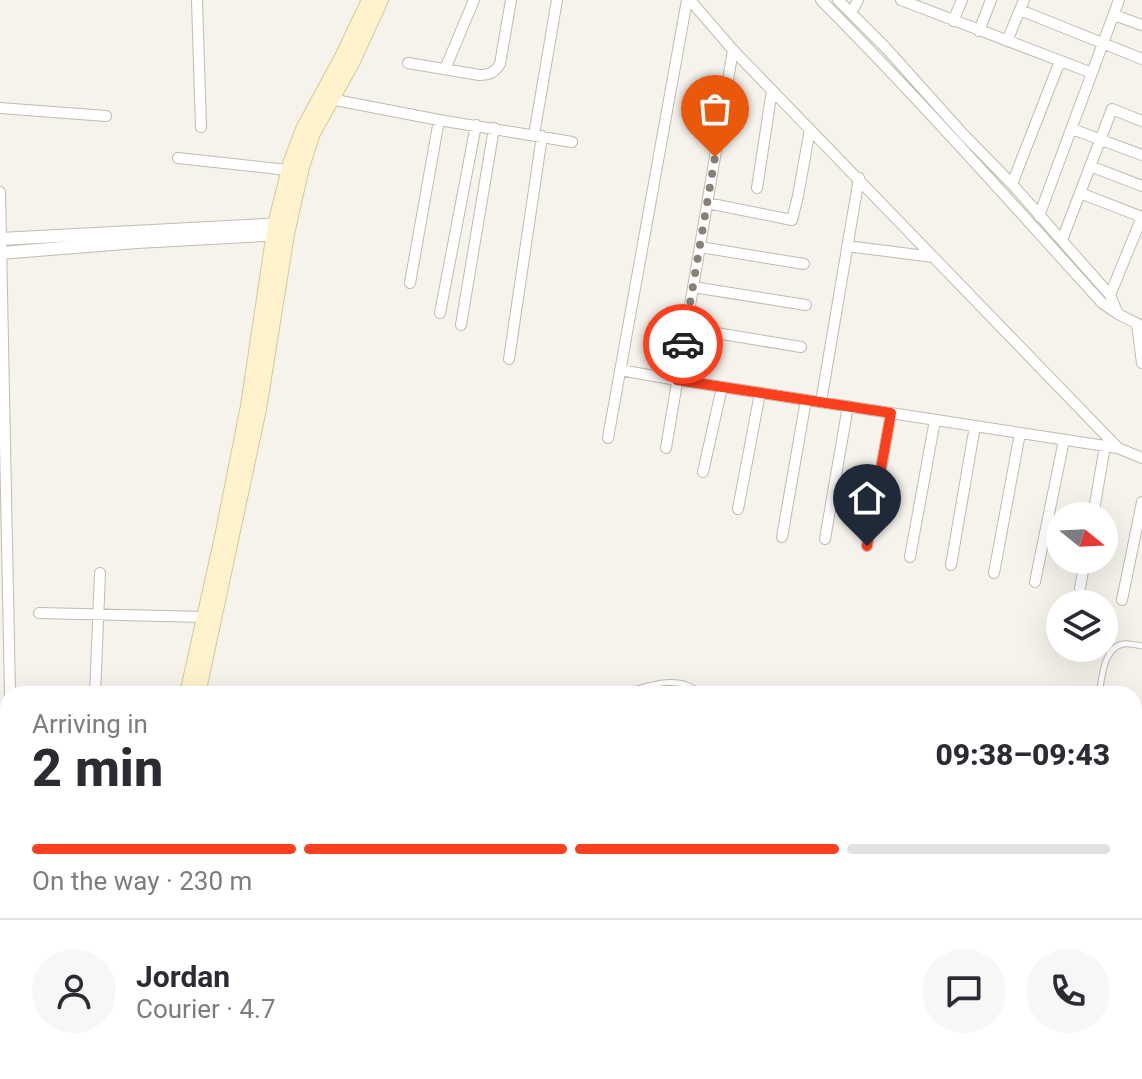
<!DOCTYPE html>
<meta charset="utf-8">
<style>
:root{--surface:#fff;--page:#f7f7f7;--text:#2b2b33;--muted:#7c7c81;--line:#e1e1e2;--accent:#fc3f1d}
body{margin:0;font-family:Roboto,sans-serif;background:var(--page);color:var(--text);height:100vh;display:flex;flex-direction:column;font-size:30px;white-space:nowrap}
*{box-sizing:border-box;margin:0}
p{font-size:26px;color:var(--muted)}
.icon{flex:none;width:44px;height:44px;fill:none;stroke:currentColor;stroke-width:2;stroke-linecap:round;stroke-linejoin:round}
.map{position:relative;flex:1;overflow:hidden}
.panel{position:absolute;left:0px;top:686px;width:1142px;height:394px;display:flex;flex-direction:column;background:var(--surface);border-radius:24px 24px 0 0;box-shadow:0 8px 32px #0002}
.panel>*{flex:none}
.needle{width:52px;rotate:108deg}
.buttons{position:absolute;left:1046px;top:502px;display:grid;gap:16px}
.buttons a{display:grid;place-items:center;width:72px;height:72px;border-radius:50%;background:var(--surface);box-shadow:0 8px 32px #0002;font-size:40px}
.pin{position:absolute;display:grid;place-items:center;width:68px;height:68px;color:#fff;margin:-82px -34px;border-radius:50% 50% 50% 0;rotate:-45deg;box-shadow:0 0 8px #0007}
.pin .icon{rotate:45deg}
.courier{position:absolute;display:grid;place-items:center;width:80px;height:80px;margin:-40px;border:6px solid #fc3f1d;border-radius:50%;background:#fff;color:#222;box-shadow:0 2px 10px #0007}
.head em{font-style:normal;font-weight:800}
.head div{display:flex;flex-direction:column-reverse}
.head{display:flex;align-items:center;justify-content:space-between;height:136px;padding:0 32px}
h1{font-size:52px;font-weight:800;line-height:60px}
.bar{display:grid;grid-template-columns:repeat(4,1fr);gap:12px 8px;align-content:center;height:96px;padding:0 32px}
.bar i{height:10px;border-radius:6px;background:var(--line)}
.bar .current{background:var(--accent)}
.bar p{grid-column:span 4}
.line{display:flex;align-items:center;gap:20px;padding:0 32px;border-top:2px solid var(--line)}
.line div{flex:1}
.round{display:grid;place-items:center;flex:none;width:84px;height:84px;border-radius:42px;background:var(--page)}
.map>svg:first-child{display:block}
</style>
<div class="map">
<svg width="1142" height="1079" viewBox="0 0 1142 1079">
<rect width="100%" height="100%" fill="#f6f3ec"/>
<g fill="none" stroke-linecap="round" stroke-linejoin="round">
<defs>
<path id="service" d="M 620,694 C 644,687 680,672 700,694
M 1099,694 C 1102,679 1103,648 1123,644 C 1128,643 1136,645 1142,646
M 1134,719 L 1142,721
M 0,893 L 8,892
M 616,1072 L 620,1079
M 781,1072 L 797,1079
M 84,1079 L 84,1072"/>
<path id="minor" d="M 197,0 L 201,127
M 690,0 L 733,50 L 1118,448
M 821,0 C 918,98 1010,201 1102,303 L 1118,314 L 1142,326
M 838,0 L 886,48 L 964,135 L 1012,184 L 1110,295 L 1117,312
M 901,0 L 1092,73
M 1020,10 L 1142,59
M 851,13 L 858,0
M 1114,15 L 1142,25
M 953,21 L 962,0
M 979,31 L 991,0
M 1007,41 L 1024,0
M 408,63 L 479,75 C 489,75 494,73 500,64 L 511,0
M 445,69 L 474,0
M 330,99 L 439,120 L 572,142
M 0,108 L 106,116
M 1142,121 L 1112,109 L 1080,193 L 1142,217
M 1072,129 L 1142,155
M 534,135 L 557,0
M 178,158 L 288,170
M 1090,166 L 1142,186
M 1012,184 L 1060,61
M 757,188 L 772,90
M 0,192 L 10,694
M 707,203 L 792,220 L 798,196 L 810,129
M 1039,216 L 1119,0
M 1062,240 L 1080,193
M 847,246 L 933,257
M 700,247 L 804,264
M 410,283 L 439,120
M 693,287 L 806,305
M 1110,295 L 1142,217
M 440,313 L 476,125
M 1137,324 L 1142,363
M 461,325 L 494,128
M 686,328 L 801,347
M 509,359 L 542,136
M 620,370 L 677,380 L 1118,448 L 1142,458
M 821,402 L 859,178
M 608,438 L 687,0
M 666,448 L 733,50
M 703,472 L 722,387
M 738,509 L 760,393
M 1093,516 L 1105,446
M 782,537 L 806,400
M 825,539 L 848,406
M 867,546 L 891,413
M 910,557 L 935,420
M 951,565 L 975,426
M 994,573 L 1020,433
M 1035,582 L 1064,440
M 1080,588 L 1085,560
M 1122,600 L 1142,502
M 39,613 L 204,617
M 95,694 L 100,573
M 0,1057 L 8,1057
M 12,1072 L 12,1079
M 147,1072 L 147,1079
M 266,1072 L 267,1079
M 351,1072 L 353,1076 L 390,1075 L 409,1079
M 294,1079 L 294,1072"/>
<path id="tertiary" d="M 0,239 L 284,224
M 0,253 L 137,242 L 283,234
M 0,737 L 8,737
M 0,746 L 8,746"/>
<path id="secondary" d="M 187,694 L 222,537 L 248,406 L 275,225 L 290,164 L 303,129 L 343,55 L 369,0
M 198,694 L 259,409 L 287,234 L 302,167 L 313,133 L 353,61 L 381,0
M 454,1072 L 457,1079
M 467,1072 L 470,1079"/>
</defs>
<use href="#service" stroke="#c2bbae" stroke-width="7"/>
<use href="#minor" stroke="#c2bbae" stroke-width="12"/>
<use href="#tertiary" stroke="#c2bbae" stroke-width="14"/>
<use href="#secondary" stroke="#d6c79b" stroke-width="16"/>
<use href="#service" stroke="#fff" stroke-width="5"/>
<use href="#minor" stroke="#fff" stroke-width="10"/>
<use href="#tertiary" stroke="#fff" stroke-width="12"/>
<use href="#secondary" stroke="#fff3cd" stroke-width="14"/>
</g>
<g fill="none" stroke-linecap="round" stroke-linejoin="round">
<path stroke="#878178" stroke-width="8" stroke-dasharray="0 14.4" d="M 683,344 L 715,157"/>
<path stroke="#fc3f1d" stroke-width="10" d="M 683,344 L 677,380 L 891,413 L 867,546"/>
</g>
</svg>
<div class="buttons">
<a><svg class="needle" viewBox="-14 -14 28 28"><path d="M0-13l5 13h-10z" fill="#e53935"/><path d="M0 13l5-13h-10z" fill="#7c7c81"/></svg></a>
<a><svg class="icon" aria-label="layers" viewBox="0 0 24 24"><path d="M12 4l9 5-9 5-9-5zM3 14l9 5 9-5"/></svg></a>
</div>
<div class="pin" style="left:715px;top:157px;background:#ea580c"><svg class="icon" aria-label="bag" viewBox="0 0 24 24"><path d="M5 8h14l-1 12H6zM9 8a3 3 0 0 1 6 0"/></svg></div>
<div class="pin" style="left:867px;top:546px;background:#1f2937"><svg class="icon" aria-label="home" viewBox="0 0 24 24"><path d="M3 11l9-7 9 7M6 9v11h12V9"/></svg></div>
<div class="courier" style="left:683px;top:344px"><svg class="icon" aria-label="car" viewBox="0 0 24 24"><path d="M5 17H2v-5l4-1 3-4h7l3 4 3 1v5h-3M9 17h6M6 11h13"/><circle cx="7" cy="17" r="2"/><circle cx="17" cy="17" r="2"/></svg></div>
<section class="panel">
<div class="head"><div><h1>2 min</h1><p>Arriving in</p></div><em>09:38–09:43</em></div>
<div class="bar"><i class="current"></i><i class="current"></i><i class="current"></i><i></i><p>On the way · 230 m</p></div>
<div class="line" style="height:144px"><a class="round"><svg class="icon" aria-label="person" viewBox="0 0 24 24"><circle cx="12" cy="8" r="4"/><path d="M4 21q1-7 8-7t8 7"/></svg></a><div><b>Jordan</b><p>Courier · 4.7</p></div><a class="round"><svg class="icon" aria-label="chat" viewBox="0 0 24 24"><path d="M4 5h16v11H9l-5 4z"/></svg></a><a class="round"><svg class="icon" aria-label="phone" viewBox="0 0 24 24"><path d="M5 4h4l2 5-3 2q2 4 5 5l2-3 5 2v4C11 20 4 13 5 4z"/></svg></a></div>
</section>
</div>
